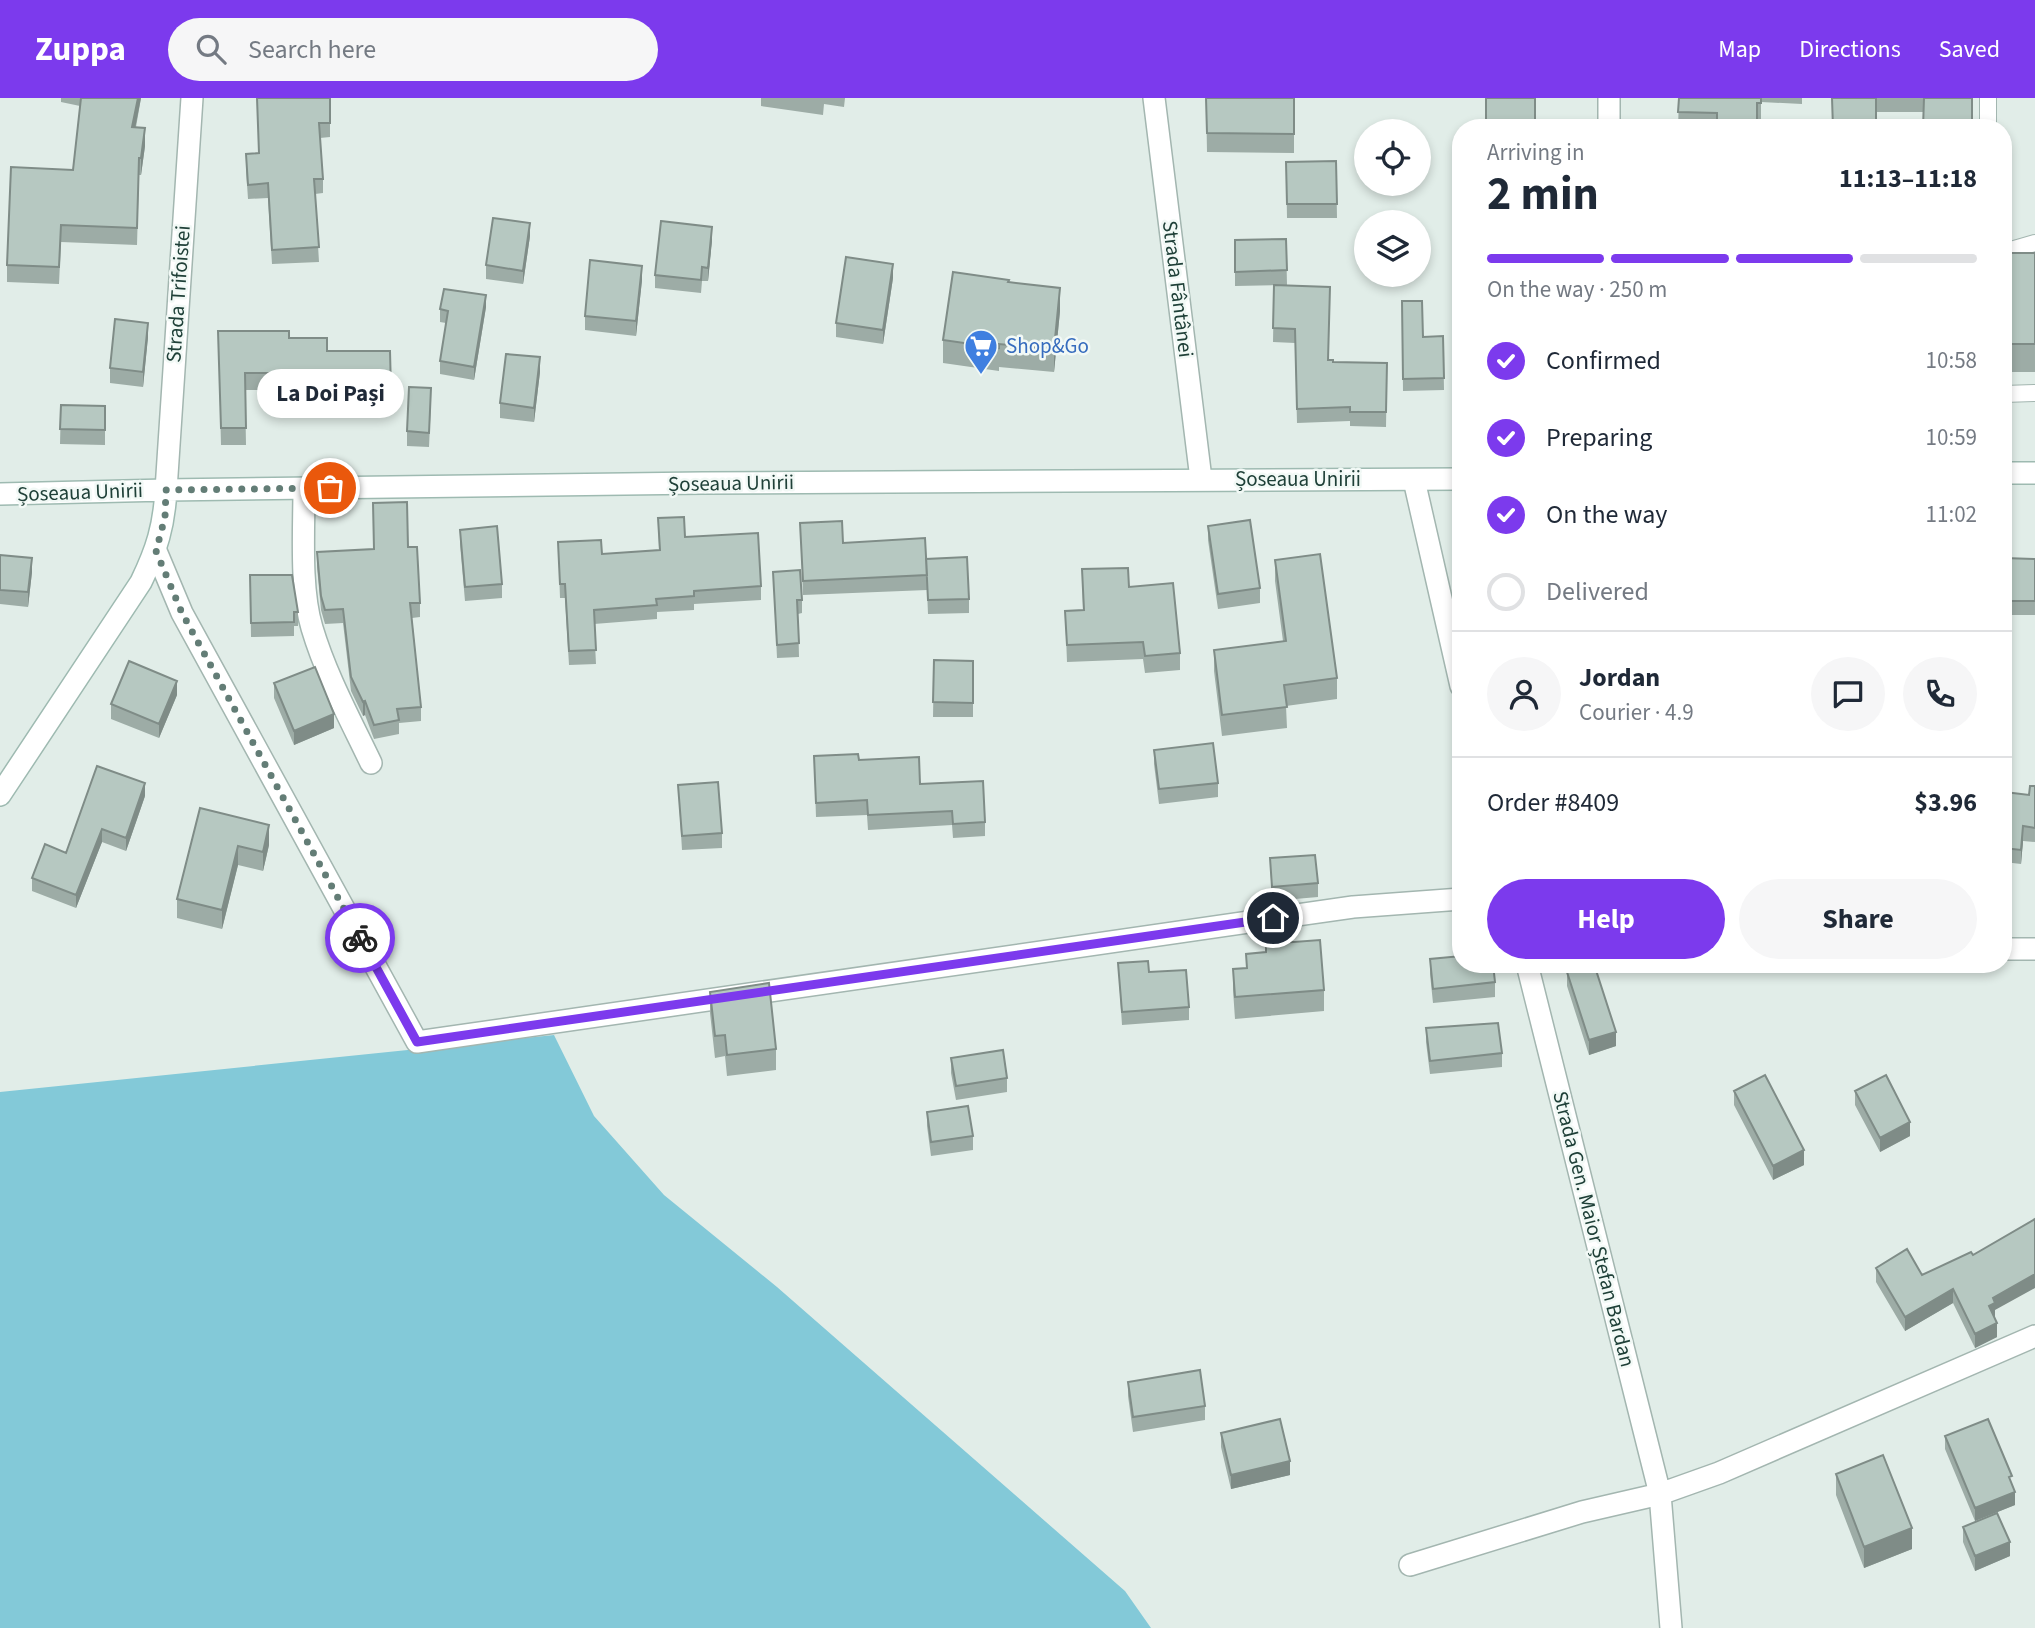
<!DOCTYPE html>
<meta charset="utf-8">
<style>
:root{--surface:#fff;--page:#f6f6f7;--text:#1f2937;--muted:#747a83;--line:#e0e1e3;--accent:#7c3aed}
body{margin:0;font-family:"Source Sans 3",sans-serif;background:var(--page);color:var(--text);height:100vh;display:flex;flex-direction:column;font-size:26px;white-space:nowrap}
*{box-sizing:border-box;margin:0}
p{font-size:23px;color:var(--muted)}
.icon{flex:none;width:38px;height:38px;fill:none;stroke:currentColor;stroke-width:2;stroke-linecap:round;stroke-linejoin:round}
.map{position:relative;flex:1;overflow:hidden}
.sheet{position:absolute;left:1452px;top:21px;width:560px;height:854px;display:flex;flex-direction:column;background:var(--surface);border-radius:28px;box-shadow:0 4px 10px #0003}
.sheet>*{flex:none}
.controls{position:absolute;left:1354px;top:21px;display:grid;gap:14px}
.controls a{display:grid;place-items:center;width:77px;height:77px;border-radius:50%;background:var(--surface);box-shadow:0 4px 10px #0003;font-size:35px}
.pin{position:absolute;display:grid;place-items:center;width:60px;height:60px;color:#fff;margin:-30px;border:4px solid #fff;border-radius:50%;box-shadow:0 2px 7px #0007}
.courier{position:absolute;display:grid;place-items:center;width:70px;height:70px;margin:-35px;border:5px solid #7c3aed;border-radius:50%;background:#fff;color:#222;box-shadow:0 2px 9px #0007}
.bubble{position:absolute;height:49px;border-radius:24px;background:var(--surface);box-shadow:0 4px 10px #0003;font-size:23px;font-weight:700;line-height:49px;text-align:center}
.head em{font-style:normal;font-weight:700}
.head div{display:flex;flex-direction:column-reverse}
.head{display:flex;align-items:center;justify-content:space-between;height:119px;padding:0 35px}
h1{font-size:46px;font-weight:700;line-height:52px}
.bar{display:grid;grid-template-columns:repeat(4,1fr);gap:10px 7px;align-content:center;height:84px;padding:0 35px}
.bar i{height:9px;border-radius:5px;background:var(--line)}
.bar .on{background:var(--accent)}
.bar p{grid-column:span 4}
.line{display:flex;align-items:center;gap:18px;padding:0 35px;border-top:2px solid var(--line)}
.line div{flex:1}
.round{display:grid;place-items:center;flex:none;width:74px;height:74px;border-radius:37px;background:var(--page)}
ol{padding:0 35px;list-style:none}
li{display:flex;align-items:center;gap:21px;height:77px}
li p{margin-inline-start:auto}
li .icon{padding:7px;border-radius:50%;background:var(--accent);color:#fff;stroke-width:4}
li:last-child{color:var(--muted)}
li i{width:38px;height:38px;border:4px solid var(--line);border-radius:50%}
.button{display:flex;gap:14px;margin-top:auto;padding:14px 35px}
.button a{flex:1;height:80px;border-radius:42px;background:var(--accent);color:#fff;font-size:28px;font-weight:700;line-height:80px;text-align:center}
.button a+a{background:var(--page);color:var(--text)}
header{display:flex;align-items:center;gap:42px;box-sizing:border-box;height:98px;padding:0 35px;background:var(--accent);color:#fff}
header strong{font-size:33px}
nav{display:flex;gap:38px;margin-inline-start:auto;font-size:24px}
.search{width:490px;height:63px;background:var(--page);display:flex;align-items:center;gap:18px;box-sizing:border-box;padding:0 24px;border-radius:38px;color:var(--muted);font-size:26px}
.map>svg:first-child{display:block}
</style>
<header>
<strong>Zuppa</strong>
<div class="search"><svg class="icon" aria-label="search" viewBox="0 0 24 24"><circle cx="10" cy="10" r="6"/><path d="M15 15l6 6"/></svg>Search here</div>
<nav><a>Map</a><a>Directions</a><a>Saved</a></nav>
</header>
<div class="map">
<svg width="2035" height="1530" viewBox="0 0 2035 1530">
<rect width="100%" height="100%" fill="#e1ede8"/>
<path fill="#83c9d8" d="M 554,937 L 594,1018 L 664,1097 L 777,1189 L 1125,1493 L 1151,1530 L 0,1530 L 0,994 Z"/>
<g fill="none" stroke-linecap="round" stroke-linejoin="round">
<defs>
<path id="service" d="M 1988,30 L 1988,0
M 2004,154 L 2035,145
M 2004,296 L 2035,295"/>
<path id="minor" d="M 1154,0 L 1201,381
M 1609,30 L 1609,0
M 1414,382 L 1461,588
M 304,390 C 304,432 300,491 312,530 C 326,577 350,621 371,665
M 166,392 L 192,0
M 156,453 L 182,515 L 417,944 L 1353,809 L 1461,801
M 2004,851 L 2035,851
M 1527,866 L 1660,1396 L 1671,1530
M 1410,1467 L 1582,1414 L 1660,1396 L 1719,1375 L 2035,1238"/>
<path id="secondary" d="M 2004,375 L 2035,375
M 0,396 L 166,392 L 702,385 L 1461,381
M 0,697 L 141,484 C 157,451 164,428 166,392"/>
</defs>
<use href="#service" stroke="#a3b6b0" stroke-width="18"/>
<use href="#minor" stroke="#a3b6b0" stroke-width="24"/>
<use href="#secondary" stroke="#9ebab1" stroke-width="24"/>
<use href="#service" stroke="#fff" stroke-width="16"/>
<use href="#minor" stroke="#fff" stroke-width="21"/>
<use href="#secondary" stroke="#fff" stroke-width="21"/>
</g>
<path fill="#9daca6" d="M 61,0 L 141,0 L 136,29 L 145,48 L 141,77 L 139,77 L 137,147 L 61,144 L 59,186 L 7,184 L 7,167 L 73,72 L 80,8 L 61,4 Z
M 330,0 L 330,39 L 320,40 L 323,81 L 323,95 L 315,96 L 319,164 L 272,166 L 268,100 L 248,101 L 246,71 L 246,56 L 259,55 Z
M 761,0 L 845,0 L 844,9 L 824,6 L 823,17 L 761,8 Z
M 1206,0 L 1294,0 L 1294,55 L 1207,54 Z
M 1679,0 L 1802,0 L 1802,6 L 1761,4 L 1761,23 L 1757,23 L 1757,30 L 1678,30 Z
M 1832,0 L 1972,0 L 1923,14 L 1876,14 Z
M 1336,63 L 1337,120 L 1287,120 L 1286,64 Z
M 530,138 L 523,186 L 486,181 L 486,167 Z
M 1286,141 L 1287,187 L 1235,188 L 1235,142 Z
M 712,142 L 708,183 L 702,183 L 701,195 L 655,190 L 655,177 Z
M 2004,155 L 2035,155 L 2035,274 L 2004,274 Z
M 893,180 L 883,246 L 836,239 L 836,225 Z
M 642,182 L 636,238 L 585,232 L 585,218 Z
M 1009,184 L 1060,213 L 1054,274 L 999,269 L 999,273 L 943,265 L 943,242 Z
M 1274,187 L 1329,262 L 1333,264 L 1387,265 L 1386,329 L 1350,328 L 1350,323 L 1297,325 L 1295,245 L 1273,244 Z
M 1402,203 L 1423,239 L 1443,238 L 1444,292 L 1403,293 Z
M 486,209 L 474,282 L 440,276 L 440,263 L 446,225 L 440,224 L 440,211 Z
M 218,233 L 289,240 L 327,253 L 390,253 L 391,309 L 292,308 L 292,292 L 245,292 L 246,347 L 221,347 Z
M 148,239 L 143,289 L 110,285 L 110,270 Z
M 540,274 L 534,324 L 500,320 L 500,305 Z
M 431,304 L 429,349 L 407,348 L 407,333 Z
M 61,307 L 105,308 L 105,347 L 60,346 Z
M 658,420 L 685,439 L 761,488 L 761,502 L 694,506 L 694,512 L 657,514 L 657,521 L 594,526 L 596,566 L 569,567 L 565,500 L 560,500 L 558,444 L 602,456 L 659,452 Z
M 800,425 L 843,445 L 926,467 L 969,501 L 969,515 L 928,516 L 927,492 L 803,497 Z
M 1208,428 L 1260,490 L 1260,505 L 1218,511 L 1208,442 Z
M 460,432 L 502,486 L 502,500 L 465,503 L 460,446 Z
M 408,449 L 420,505 L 420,519 L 412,520 L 421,609 L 421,623 L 399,625 L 399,636 L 374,641 L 365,617 L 363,618 L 351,593 L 343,525 L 325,526 L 321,512 L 317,469 L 317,454 Z
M 0,457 L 32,474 L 28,509 L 0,506 Z
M 2004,460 L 2035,461 L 2035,517 L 2004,517 Z
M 1275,462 L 1337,580 L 1337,601 L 1286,608 L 1287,630 L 1222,638 L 1214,573 L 1214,552 L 1283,543 L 1275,483 Z
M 1082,471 L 1129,489 L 1180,555 L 1180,572 L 1145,575 L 1143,561 L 1067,564 L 1065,513 L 1083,512 Z
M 773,474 L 802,502 L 802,515 L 798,516 L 799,559 L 777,560 Z
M 250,477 L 298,514 L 298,528 L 294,528 L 294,538 L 251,539 Z
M 934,562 L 973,563 L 973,619 L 933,619 Z
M 274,585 L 334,630 L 294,647 L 274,600 Z
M 177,597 L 159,640 L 111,621 L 111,606 Z
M 1154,652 L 1218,685 L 1218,699 L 1159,706 L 1154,666 Z
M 814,658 L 859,662 L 920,686 L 985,724 L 985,738 L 953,740 L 952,727 L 868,732 L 867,717 L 816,719 Z
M 678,687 L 722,735 L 722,750 L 682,752 Z
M 2035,688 L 2035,744 L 2023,743 L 2021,766 L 2004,764 L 2004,694 L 2029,697 Z
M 145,698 L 126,753 L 102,744 L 76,810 L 32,793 L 32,780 Z
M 200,710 L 269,747 L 263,773 L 238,767 L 222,831 L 177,820 L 177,801 Z
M 1270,760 L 1318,785 L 1318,799 L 1272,803 Z
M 1246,856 L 1324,892 L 1324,913 L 1235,921 L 1233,892 L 1233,871 L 1246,870 Z
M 1430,861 L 1495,884 L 1495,899 L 1433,905 L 1430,876 Z
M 1118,865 L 1149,874 L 1189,909 L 1189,922 L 1122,927 Z
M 1567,874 L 1616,948 L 1589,957 L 1567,888 Z
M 710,894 L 776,951 L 776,972 L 727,978 L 725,958 L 715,960 L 710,915 Z
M 1426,930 L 1502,955 L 1502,969 L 1430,976 L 1426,944 Z
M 951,960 L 1007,980 L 1007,994 L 956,1002 L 951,975 Z
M 1734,993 L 1804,1067 L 1773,1082 L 1734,1007 Z
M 1855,993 L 1910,1038 L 1880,1054 L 1855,1007 Z
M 927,1014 L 973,1038 L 973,1052 L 931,1058 L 927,1028 Z
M 1876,1170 L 1922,1177 L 1995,1212 L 1995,1219 L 1994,1219 L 1997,1239 L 1975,1250 L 1953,1205 L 1905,1233 L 1876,1184 Z
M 1128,1284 L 1205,1308 L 1205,1322 L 1133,1334 L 1128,1298 Z
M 1221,1335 L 1290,1377 L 1231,1391 L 1221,1349 Z
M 1945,1338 L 2015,1407 L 1975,1423 L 1945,1351 Z
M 1836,1376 L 1912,1451 L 1864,1470 L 1836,1397 Z
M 1963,1429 L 2010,1458 L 1975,1473 L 1963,1444 Z"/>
<path fill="#7f8c87" d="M 138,0 L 141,0 L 132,46 L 132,29 Z
M 145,30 L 145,48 L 141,77 L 141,60 Z
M 530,125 L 530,138 L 523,186 L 523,173 Z
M 712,129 L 712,142 L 708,183 L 708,170 Z
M 893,166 L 893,180 L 883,246 L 883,232 Z
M 642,168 L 642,182 L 636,238 L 636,223 Z
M 1060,190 L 1060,213 L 1054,274 L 1054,251 Z
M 486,197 L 486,209 L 474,282 L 474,269 Z
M 148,225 L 148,239 L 143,289 L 143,274 Z
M 540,259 L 540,274 L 534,324 L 534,310 Z
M 32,460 L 32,474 L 28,509 L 28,494 Z
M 177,583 L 177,597 L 159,640 L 159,626 Z
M 365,603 L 365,617 L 363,618 L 363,604 Z
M 334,616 L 334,630 L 294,647 L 294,633 Z
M 145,685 L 145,698 L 126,753 L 126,740 Z
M 269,727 L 269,747 L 263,773 L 263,754 Z
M 2023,728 L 2023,743 L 2021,766 L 2021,752 Z
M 102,731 L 102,744 L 76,810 L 76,797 Z
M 238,748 L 238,767 L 222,831 L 222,812 Z
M 1616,934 L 1616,948 L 1589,957 L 1589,942 Z
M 1910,1024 L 1910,1038 L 1880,1054 L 1880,1040 Z
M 1804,1052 L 1804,1067 L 1773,1082 L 1773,1068 Z
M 2035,1176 L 2035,1190 L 1995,1212 L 1995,1219 L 1989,1222 L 1989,1208 L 1993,1200 Z
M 1953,1191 L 1953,1205 L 1905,1233 L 1905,1219 Z
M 1997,1225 L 1997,1239 L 1975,1250 L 1975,1236 Z
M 1290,1363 L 1290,1377 L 1231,1391 L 1231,1377 Z
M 2015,1394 L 2015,1407 L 1975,1423 L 1975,1410 Z
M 1912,1430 L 1912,1451 L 1864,1470 L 1864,1449 Z
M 2010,1444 L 2010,1458 L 1975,1473 L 1975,1458 Z"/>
<path fill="#b6c8c1" stroke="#7f8c87" stroke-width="2" d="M 81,0 L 138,0 L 132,29 L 145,30 L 141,60 L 139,60 L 137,130 L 61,127 L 59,169 L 7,167 L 11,69 L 73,72 Z
M 257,0 L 330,0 L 330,25 L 319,25 L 323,81 L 314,81 L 319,149 L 272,152 L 268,85 L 248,87 L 246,56 L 259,55 Z
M 1206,0 L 1294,0 L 1294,36 L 1207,35 Z
M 1486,0 L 1535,0 L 1535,30 L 1486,30 Z
M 1679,0 L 1761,0 L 1761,5 L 1757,5 L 1757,30 L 1717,30 L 1717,15 L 1678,14 Z
M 1832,0 L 1876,0 L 1876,30 L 1833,30 Z
M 1924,0 L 1972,0 L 1972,30 L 1923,30 Z
M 1336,63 L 1337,106 L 1287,106 L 1286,64 Z
M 493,120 L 530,125 L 523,173 L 486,167 Z
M 661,123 L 712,129 L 708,170 L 702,169 L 701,182 L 655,177 Z
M 1286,141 L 1287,172 L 1235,174 L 1235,142 Z
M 2004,155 L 2035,155 L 2035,246 L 2004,246 Z
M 846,159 L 893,166 L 883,232 L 836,225 Z
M 590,162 L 642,168 L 636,223 L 585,218 Z
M 953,174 L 1009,182 L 1008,184 L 1060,190 L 1054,251 L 999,246 L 999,250 L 943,242 Z
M 1274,187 L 1330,189 L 1328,262 L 1333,262 L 1333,264 L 1387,265 L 1386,314 L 1350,314 L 1350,309 L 1297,311 L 1295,231 L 1273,230 Z
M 444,191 L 486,197 L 474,269 L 440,263 L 448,213 L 440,211 Z
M 1402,203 L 1422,203 L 1423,239 L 1443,238 L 1444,280 L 1403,281 Z
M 115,221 L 148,225 L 143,274 L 110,270 Z
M 218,233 L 289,233 L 289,240 L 327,240 L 327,253 L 390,253 L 391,292 L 292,291 L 292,275 L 245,275 L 246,330 L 221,330 Z
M 506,256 L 540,259 L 534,310 L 500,305 Z
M 409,289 L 431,290 L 429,335 L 407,333 Z
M 61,307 L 105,308 L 105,332 L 60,331 Z
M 407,404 L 408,449 L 417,449 L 420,505 L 410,505 L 421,609 L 397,611 L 399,622 L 374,627 L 365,603 L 363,604 L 351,579 L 343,511 L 325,512 L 321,498 L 317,454 L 374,451 L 373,405 Z
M 684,419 L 685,439 L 758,435 L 761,488 L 694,493 L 694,498 L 656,501 L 657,507 L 594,512 L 596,552 L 569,553 L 565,486 L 560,486 L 558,444 L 601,442 L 602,456 L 660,452 L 658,420 Z
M 1250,422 L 1260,490 L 1218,496 L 1208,428 Z
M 842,423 L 843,445 L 925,440 L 927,477 L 803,483 L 800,425 Z
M 497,428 L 502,486 L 465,489 L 460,432 Z
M 1320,456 L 1337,580 L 1284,587 L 1287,609 L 1222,617 L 1214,552 L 1286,543 L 1275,462 Z
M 0,457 L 32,460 L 28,494 L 0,492 Z
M 967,459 L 969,501 L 928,502 L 926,461 Z
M 2004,460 L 2035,461 L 2035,503 L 2004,503 Z
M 1128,470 L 1129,489 L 1173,485 L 1180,555 L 1145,558 L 1143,544 L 1067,547 L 1065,513 L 1084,512 L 1082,471 Z
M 800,472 L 802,502 L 797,502 L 799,545 L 777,547 L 773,474 Z
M 250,477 L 292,477 L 298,514 L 294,514 L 294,524 L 251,525 Z
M 934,562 L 973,563 L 973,605 L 933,604 Z
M 129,563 L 177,583 L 159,626 L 111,606 Z
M 315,569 L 334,616 L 294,633 L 274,585 Z
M 1213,645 L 1218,685 L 1159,691 L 1154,652 Z
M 858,656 L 859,662 L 919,659 L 920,686 L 983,683 L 985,724 L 953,726 L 952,713 L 868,717 L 867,702 L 816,705 L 814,658 Z
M 97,668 L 145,685 L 126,740 L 102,731 L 76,797 L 32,780 L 45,746 L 66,755 Z
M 718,684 L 722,735 L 682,738 L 678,687 Z
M 2030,688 L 2035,688 L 2035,730 L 2023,728 L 2021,752 L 2004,750 L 2004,694 L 2029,697 Z
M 200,710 L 269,727 L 263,754 L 238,748 L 222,812 L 177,801 Z
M 1315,757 L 1318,785 L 1272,789 L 1270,760 Z
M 1320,842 L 1324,892 L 1235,899 L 1233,871 L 1247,870 L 1246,856 L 1266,854 L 1266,846 Z
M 1461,858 L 1461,866 L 1493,866 L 1495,884 L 1433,891 L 1430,861 Z
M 1148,863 L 1149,874 L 1186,872 L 1189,909 L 1122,914 L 1118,865 Z
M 1590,866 L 1594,866 L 1616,934 L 1589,942 L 1567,874 Z
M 769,885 L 776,951 L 727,957 L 725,937 L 715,938 L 710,894 Z
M 1498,925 L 1502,955 L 1430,963 L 1426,930 Z
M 1003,952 L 1007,980 L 956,988 L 951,960 Z
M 1765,977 L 1804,1052 L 1773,1068 L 1734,993 Z
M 1886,977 L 1910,1024 L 1880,1040 L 1855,993 Z
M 968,1008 L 973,1038 L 931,1044 L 927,1014 Z
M 2035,1121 L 2035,1176 L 1993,1200 L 1995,1205 L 1989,1208 L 1997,1225 L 1975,1236 L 1953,1191 L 1905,1219 L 1876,1170 L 1907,1151 L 1922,1177 L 1971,1154 L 1973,1157 Z
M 1200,1272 L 1205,1308 L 1133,1319 L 1128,1284 Z
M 1280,1321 L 1290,1363 L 1231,1377 L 1221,1335 Z
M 1988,1321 L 2012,1378 L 2009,1379 L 2015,1394 L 1975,1410 L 1945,1338 Z
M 1883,1357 L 1912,1430 L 1864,1449 L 1836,1376 Z
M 1997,1415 L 2010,1444 L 1975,1458 L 1963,1429 Z"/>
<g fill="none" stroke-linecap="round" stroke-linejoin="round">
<path stroke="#637d76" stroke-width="7" stroke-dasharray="0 12.6" d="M 330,390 L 166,392 L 165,419 L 156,453 L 182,515 L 360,840"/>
<path stroke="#7c3aed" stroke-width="9" d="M 360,840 L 417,944 L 1273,820"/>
</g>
<defs>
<symbol id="supermarket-pin" viewBox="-11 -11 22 30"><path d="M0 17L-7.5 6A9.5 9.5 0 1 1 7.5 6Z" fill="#3f7fe0" stroke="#f2f9f6"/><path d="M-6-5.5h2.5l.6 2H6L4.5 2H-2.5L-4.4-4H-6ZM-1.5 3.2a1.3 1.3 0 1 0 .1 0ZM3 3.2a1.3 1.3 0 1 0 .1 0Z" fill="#fff"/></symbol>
</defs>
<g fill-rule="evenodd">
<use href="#supermarket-pin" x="962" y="229" width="38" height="52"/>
</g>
<g text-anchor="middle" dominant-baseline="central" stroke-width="5" stroke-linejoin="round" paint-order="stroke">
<g font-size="21" fill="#1f4038" stroke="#f2f9f6">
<text transform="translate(1178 191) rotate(83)">Strada Fântânei</text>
<text transform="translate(178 196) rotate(-86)">Strada Trifoistei</text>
<text x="1298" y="381">Șoseaua Unirii</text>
<text transform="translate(731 385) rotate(-1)">Șoseaua Unirii</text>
<text transform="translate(80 394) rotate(-2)">Șoseaua Unirii</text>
<text transform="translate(1594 1131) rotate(76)">Strada Gen. Maior Ștefan Bardan</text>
</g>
<g font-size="21" fill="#366cbe" stroke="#f2f9f6" text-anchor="start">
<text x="1006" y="248">Shop&amp;Go</text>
</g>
</g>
</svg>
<div class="controls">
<a><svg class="icon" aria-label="locate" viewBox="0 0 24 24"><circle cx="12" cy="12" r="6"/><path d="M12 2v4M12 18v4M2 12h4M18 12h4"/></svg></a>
<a><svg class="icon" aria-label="layers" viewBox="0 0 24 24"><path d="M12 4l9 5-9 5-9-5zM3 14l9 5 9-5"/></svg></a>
</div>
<div class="pin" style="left:330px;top:390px;background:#ea580c"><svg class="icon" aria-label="bag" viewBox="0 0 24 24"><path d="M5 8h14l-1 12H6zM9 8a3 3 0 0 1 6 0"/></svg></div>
<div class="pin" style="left:1273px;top:820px;background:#1f2937"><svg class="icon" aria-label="home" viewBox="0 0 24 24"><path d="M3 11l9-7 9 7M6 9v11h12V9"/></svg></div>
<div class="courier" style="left:360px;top:840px"><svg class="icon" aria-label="bike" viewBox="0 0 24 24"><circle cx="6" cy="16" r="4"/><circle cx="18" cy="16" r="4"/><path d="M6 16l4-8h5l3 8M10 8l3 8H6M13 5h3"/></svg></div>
<div class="bubble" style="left:257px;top:271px;width:147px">La Doi Pași</div>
<section class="sheet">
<div class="head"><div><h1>2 min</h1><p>Arriving in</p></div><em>11:13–11:18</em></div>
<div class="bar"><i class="on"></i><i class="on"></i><i class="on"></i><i></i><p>On the way · 250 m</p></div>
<ol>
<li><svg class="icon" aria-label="check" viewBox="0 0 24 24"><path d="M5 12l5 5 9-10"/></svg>Confirmed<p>10:58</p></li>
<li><svg class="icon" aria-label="check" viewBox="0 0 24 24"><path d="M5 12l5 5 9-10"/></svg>Preparing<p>10:59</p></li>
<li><svg class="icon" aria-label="check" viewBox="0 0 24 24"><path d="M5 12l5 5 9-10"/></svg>On the way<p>11:02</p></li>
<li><i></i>Delivered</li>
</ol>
<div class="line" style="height:126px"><a class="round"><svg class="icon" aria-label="person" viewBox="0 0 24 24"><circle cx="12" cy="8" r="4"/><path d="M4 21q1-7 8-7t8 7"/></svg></a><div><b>Jordan</b><p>Courier · 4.9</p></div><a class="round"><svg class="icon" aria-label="chat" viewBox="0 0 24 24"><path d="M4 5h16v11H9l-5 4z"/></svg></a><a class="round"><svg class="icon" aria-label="phone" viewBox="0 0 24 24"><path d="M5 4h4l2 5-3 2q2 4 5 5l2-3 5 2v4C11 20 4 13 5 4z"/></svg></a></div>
<div class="line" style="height:91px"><div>Order #8409</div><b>$3.96</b></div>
<div class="button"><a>Help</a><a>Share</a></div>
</section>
</div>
